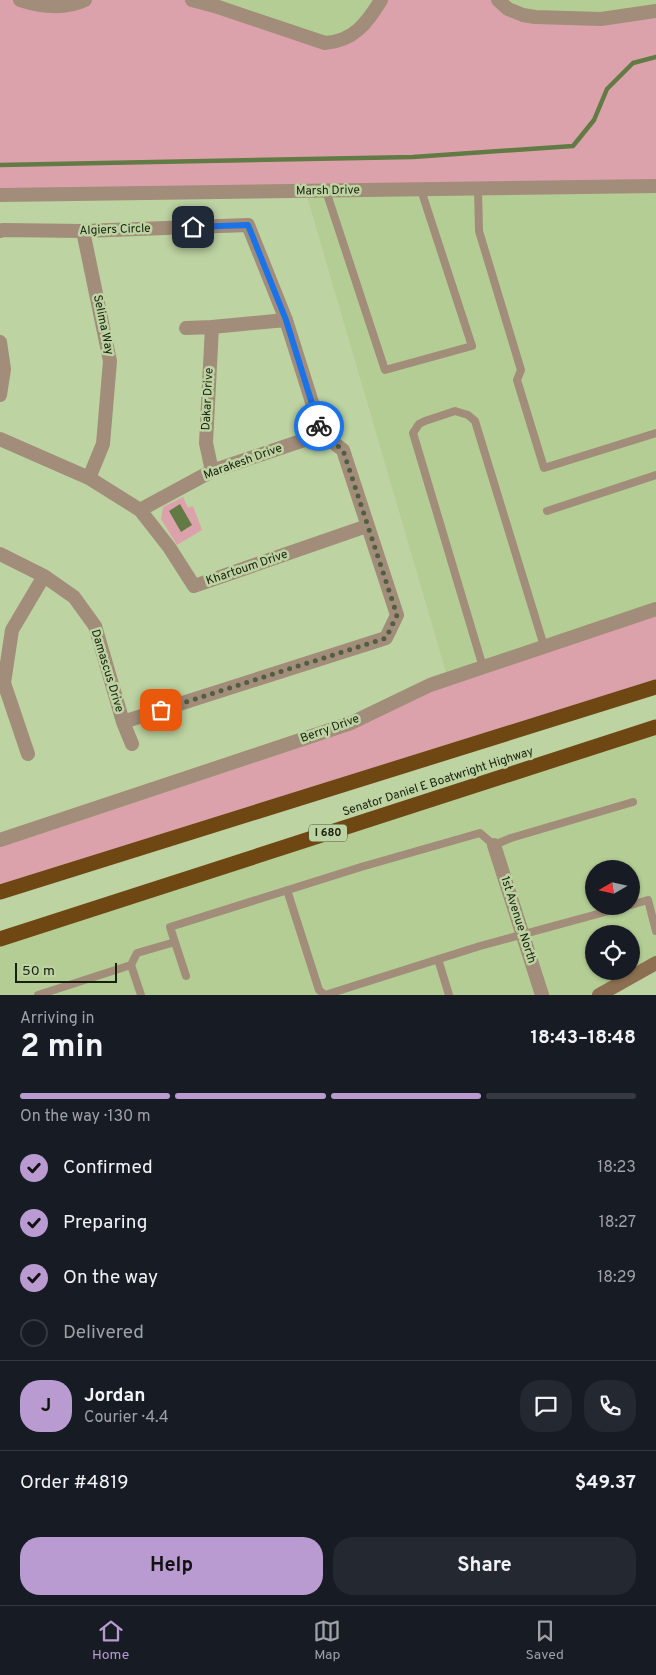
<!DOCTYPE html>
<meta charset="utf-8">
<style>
:root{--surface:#171b24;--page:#242831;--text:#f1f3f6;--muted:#9ea1a6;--line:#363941;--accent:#b99bd1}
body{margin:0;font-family:Overpass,sans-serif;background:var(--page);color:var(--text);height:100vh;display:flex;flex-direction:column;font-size:19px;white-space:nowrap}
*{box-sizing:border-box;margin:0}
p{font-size:16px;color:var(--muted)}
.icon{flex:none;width:28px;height:28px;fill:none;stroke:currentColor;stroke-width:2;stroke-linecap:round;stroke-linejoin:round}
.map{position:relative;height:995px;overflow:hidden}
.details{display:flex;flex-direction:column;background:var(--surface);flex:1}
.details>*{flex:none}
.needle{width:32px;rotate:261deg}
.fabs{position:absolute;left:585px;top:860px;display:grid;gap:10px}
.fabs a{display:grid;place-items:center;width:55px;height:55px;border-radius:50%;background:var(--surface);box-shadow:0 1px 4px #0004;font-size:25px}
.scale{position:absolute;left:15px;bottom:12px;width:102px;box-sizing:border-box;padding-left:5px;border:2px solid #171f0d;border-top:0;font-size:14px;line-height:18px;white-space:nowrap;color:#171f0d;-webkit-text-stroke:4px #bdd3a2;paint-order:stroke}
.pin{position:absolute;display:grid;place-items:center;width:42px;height:42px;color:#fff;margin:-21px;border-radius:10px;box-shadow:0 2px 8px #0006}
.courier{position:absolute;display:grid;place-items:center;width:50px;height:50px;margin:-25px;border:4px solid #1a73e8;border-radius:50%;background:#fff;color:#222;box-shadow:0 1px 6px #0007}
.head em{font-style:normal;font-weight:700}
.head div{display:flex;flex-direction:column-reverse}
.head{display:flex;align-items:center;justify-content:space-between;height:85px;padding:0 20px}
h1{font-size:32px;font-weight:700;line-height:38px}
.bar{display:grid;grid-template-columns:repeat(4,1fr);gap:8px 5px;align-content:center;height:60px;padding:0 20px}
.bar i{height:6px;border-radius:4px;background:var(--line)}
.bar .current{background:var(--accent)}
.bar p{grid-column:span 4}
.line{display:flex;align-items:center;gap:12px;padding:0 20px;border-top:1px solid var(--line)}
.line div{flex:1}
.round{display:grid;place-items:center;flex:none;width:52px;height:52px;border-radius:20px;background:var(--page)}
ol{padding:0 20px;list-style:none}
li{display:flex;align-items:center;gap:15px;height:55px}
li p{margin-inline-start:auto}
li .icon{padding:5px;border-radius:50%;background:var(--accent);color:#111;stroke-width:4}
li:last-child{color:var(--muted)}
li i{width:28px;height:28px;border:2px solid var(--line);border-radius:50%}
.cta{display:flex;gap:10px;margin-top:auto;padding:10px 20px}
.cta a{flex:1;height:58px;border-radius:20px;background:var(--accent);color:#111;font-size:20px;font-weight:700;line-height:58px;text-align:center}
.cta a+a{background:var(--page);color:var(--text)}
.menu{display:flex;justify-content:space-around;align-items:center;height:70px;border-top:1px solid var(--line);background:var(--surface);font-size:14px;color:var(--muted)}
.menu a{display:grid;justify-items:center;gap:2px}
.menu .current{color:var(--accent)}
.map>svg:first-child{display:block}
</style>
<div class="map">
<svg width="656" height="995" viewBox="0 0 656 995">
<rect width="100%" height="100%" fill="#bdd3a2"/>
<path fill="#b3cd94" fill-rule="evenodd" d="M 192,0 L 381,0 L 339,42 Z
M 498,0 L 656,0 L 656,11 L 535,17 Z
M 656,186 L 656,609 L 448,679 L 306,193 Z
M 656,727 L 656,963 L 599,995 L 0,995 L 0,939 ZM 594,869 L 631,869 L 631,906 L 594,906 ZM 594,934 L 631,934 L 631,971 L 594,971 Z"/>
<path fill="#dca2ac" d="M 0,0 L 192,0 L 339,42 L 381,0 L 498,0 L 523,15 L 656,11 L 656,186 L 0,195 Z
M 183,497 L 188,508 L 193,506 L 202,530 L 177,545 L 161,519 L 163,507 Z
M 656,609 L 656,687 L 0,892 L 0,840 L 351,723 L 430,685 Z"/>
<path fill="#627a43" d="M 180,504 L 192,525 L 181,532 L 169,511 Z"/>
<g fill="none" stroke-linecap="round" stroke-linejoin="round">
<path stroke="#627a43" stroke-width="4.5" d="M 0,165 L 413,157 L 573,146 L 594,120 L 607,89 L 633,63 L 656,57"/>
<path stroke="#a18d79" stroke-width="8" d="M 478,189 L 479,231 L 521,370 L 517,380 L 544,468 L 656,433
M 326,191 L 385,370 L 472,346 L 421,190
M 547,511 L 656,475
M 483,667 L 413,433 L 419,424 L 425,421 L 455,411 L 468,415 L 475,421 L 544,646
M 287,890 L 319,990 L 325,995 L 480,946 L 627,906
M 631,905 L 648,900 L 656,931
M 438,959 L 449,995
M 131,965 L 141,995
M 186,976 L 170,927 L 361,867 L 480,833 L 494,845 L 511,838 L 633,802
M 38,995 L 131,965 L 137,953 L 175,942"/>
<path stroke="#a18d79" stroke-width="14" d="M 20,0 C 42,7 64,10 85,0
M 192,0 L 218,7 L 325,43 C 354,41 367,23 381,0
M 498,0 L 508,9 L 523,15 L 535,17 L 601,19 L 656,11
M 0,231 L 3,230 L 83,231 L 248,225 L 286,320 L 322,434
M 83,231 L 110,361 L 103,444 L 89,478
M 186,328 L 212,327
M 0,342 L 4,369 L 0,395
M 0,439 L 89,478 L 140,510 L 169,547 L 194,586 L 367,526
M 212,471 L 206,443 L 212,327 L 286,320
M 140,510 L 212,471 L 322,434
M 0,554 L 44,576 L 74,597 L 95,626 L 123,722 L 132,744
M 123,722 L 386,638 L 397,615 L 343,450 L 322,434
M 28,754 L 4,683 L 12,630 L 44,576
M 0,840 L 351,723 L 430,685 L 656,609
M 494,845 L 542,995"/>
<path stroke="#a18d79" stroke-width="14" d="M 0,195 L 656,186"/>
<path stroke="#8c6f50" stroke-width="14" d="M 599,995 L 656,963"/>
<path stroke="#6f4713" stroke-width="15" d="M 0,892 L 656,687
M 0,939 L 656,727"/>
</g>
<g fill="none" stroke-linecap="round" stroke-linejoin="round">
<path stroke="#515e41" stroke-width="5" stroke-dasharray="0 9" d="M 161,710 L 386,638 L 397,615 L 343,450 L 322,434 L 319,426"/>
<path stroke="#1a73e8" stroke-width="6" d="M 193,227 L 248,225 L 286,320 L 319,426"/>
</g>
<g text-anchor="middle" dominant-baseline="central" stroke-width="5" stroke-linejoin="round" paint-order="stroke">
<rect fill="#bdd3a2" stroke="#49553a" stroke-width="1" x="309" y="824.5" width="38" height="17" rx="4"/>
<g font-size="11" font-weight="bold" fill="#171f0d">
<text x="328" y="833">I 680</text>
</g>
<g font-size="12" fill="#171f0d" stroke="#bdd3a2">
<text transform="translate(328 191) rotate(-1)">Marsh Drive</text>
<text transform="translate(115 230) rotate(-2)">Algiers Circle</text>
<text transform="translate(103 325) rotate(78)">Selima Way</text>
<text transform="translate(208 399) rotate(-87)">Dakar Drive</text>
<text transform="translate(243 462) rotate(-20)">Marakesh Drive</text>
<text transform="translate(247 568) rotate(-19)">Khartoum Drive</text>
<text transform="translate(107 671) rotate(73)">Damascus Drive</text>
<text transform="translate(330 729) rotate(-20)">Berry Drive</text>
<text transform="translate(438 782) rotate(-18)">Senator Daniel E Boatwright Highway</text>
<text transform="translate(518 920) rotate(72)">1st Avenue North</text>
</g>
</g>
</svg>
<div class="fabs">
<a><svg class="needle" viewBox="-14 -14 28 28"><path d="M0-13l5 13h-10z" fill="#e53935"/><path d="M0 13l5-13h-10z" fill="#9ea1a6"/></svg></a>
<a><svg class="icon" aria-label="locate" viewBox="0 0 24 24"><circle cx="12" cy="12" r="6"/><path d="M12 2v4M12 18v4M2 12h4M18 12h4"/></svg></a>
</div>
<div class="scale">50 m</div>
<div class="pin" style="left:161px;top:710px;background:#ea580c"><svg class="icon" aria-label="bag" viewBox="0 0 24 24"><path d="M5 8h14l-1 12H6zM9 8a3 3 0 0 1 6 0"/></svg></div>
<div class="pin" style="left:193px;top:227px;background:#1f2937"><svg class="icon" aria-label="home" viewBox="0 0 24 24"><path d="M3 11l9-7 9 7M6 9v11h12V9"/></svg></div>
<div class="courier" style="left:319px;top:426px"><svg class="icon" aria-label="bike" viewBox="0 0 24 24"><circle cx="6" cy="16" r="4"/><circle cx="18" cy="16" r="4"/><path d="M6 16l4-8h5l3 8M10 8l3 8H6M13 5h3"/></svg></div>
</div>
<section class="details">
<div class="head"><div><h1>2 min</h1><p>Arriving in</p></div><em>18:43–18:48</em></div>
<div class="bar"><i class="current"></i><i class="current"></i><i class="current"></i><i></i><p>On the way · 130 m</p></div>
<ol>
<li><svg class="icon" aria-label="check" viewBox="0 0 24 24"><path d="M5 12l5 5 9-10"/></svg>Confirmed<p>18:23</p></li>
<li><svg class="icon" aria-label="check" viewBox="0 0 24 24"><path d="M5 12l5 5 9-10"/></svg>Preparing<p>18:27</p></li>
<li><svg class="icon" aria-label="check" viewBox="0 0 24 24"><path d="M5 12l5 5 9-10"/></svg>On the way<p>18:29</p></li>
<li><i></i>Delivered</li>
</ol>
<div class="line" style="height:90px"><b class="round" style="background:var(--accent);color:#111">J</b><div><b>Jordan</b><p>Courier · 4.4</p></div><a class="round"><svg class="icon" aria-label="chat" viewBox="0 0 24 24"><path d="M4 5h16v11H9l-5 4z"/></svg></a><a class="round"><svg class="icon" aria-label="phone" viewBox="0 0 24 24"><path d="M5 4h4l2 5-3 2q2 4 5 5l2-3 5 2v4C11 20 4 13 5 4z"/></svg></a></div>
<div class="line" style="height:65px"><div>Order #4819</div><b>$49.37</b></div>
<div class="cta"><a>Help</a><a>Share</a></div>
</section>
<nav class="menu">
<a class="current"><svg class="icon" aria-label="home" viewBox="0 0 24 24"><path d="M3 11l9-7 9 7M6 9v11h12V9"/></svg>Home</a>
<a><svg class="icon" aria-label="map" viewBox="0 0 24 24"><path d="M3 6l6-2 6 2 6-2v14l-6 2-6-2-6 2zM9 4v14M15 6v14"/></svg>Map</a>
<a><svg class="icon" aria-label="saved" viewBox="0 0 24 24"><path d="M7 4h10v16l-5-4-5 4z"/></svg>Saved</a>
</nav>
